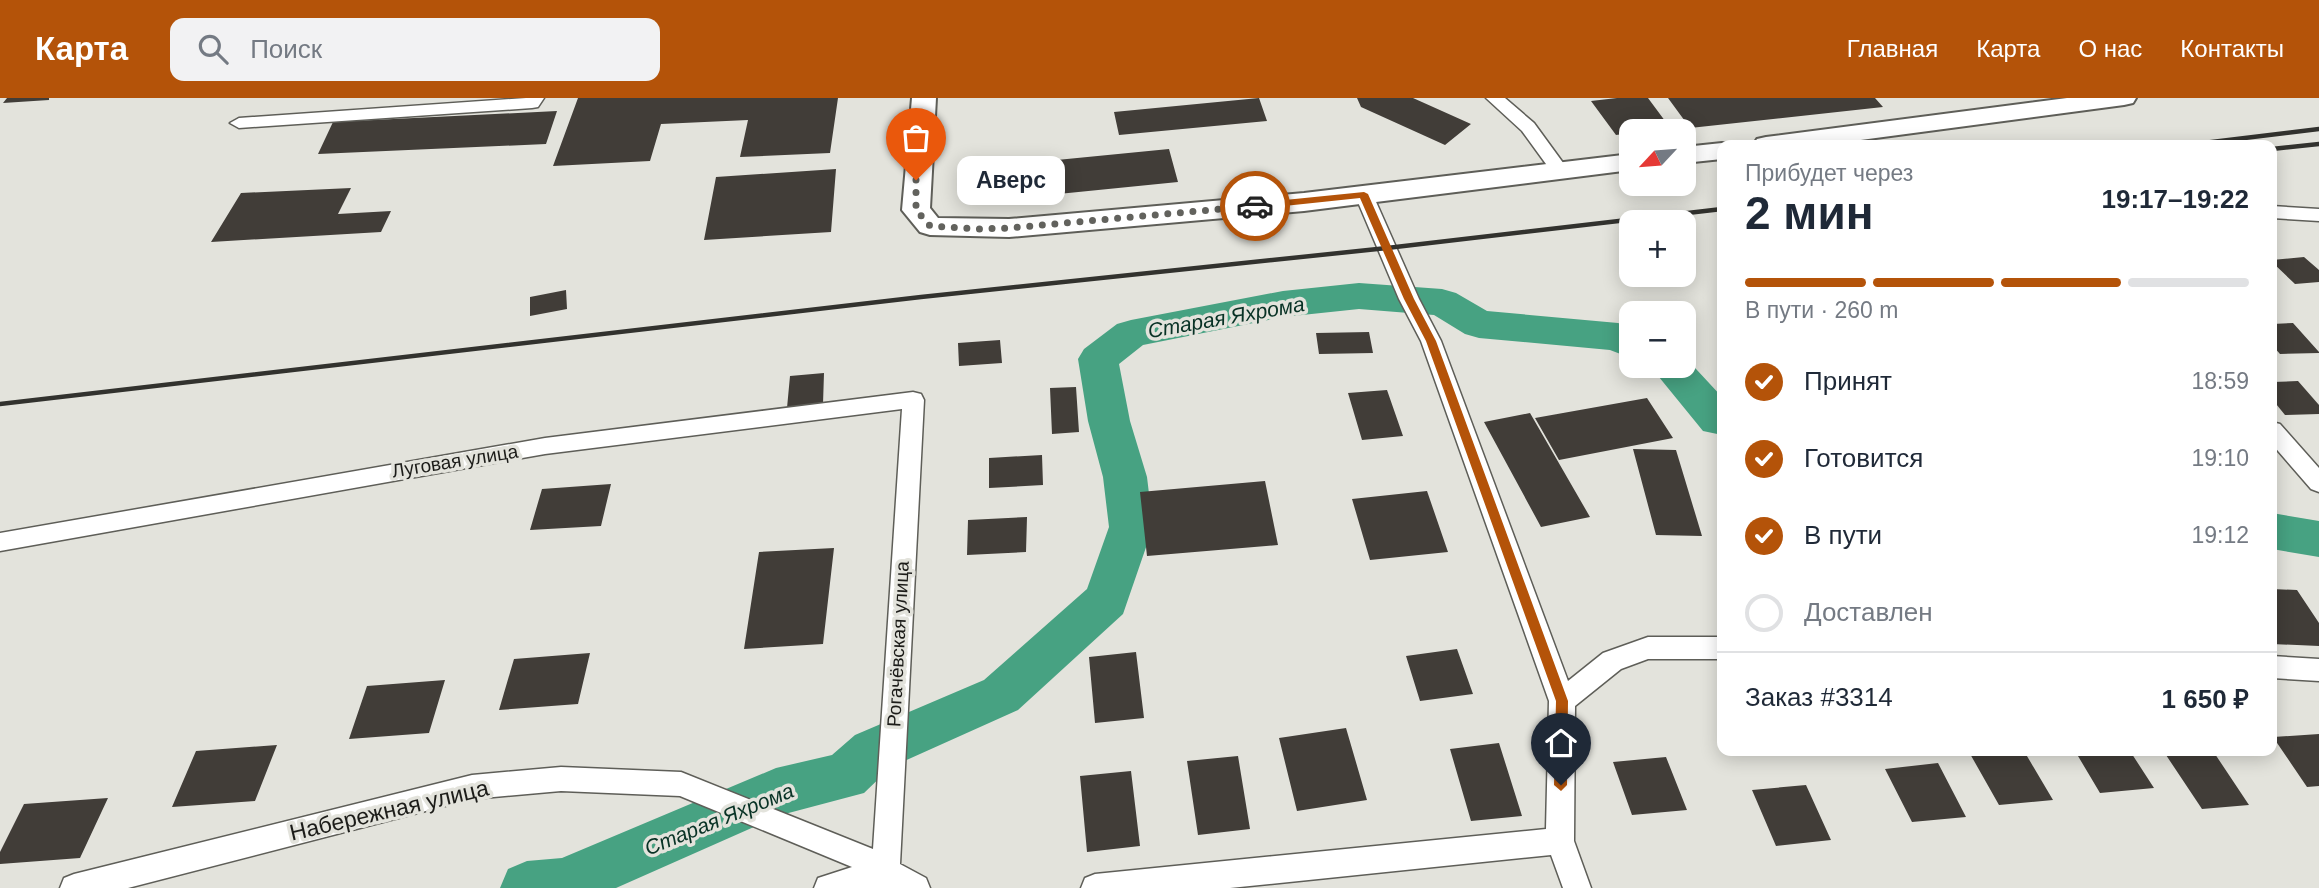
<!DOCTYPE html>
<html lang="ru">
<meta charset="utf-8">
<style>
:root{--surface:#fff;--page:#f2f2f3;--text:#1f2937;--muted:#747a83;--line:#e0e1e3;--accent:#b45309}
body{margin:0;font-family:Helvetica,sans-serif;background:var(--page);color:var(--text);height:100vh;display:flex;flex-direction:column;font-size:26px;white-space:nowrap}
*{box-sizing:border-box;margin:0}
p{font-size:23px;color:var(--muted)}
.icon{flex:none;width:38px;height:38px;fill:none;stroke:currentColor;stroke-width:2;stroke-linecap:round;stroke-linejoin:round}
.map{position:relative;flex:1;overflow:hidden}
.sheet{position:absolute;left:1717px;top:42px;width:560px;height:616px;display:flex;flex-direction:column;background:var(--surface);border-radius:14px;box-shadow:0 4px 18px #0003}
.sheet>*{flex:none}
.needle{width:46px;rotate:244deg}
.tools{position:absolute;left:1619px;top:21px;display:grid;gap:14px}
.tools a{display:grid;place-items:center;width:77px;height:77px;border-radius:14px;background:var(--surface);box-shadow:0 4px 18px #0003;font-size:35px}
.pin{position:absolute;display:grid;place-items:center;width:60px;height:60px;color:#fff;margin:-72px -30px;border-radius:50% 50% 50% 0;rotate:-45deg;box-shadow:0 0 7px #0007}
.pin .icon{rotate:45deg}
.courier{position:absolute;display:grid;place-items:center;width:70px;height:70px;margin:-35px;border:5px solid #b45309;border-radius:50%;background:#fff;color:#222;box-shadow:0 2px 9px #0007}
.bubble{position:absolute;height:49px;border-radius:14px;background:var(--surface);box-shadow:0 4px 18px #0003;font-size:23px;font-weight:700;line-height:49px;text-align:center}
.overview em{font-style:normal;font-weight:700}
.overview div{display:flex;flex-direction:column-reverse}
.overview{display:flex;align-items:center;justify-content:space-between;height:119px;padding:0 28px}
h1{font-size:46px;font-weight:700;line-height:52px}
.bar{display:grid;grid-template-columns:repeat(4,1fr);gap:10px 7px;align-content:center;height:84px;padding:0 28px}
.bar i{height:9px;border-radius:5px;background:var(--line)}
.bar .current{background:var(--accent)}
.bar p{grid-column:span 4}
.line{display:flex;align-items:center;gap:18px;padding:0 28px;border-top:2px solid var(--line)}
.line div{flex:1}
ol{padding:0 28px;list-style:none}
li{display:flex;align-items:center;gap:21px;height:77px}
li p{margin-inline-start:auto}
li .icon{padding:7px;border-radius:50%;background:var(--accent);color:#fff;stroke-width:4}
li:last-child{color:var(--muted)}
li i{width:38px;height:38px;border:4px solid var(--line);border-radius:50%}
header{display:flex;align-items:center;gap:42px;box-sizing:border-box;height:98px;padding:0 35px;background:var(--accent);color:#fff}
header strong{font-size:33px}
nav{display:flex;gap:38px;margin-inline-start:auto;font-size:24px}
.search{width:490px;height:63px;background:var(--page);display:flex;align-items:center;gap:18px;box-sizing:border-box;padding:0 24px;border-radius:14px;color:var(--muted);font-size:26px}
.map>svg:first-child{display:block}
</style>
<header>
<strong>Карта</strong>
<div class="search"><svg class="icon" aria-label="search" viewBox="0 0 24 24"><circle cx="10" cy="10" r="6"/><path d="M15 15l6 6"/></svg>Поиск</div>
<nav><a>Главная</a><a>Карта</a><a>О нас</a><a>Контакты</a></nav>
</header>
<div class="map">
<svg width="2319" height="790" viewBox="0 0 2319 790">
<rect width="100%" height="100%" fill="#e3e3dc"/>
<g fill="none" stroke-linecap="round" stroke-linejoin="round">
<path fill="#47a282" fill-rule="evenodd" d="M 1359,185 L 1442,191 L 1456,195 L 1487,213 L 1618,225 L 1631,229 L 1631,260 L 1610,252 L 1479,240 L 1465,236 L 1434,217 L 1359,211 L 1283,219 L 1143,247 L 1119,266 L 1130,323 L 1147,379 L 1153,429 L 1123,516 L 1018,612 L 891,669 L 864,695 L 781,717 L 616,790 L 500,790 L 508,771 L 527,763 L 562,760 L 776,670 L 832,657 L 855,637 L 984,582 L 1087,491 L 1109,429 L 1103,379 L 1088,323 L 1078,261 L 1084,251 L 1117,226 L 1131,222 L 1283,193 Z
M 1684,258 L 1722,299 L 1722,337 L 1703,333 L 1650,268 L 1684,268 Z
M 2272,415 L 2319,423 L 2319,459 L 2272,451 Z"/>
</g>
<path fill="#413d38" d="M 7,0 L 49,0 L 49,2 L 3,5 Z
M 578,0 L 838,0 L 830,55 L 740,59 L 748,22 L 661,26 L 650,63 L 553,68 Z
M 1259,0 L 1267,23 L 1119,37 L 1114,14 Z
M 1357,0 L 1413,0 L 1471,26 L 1445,47 L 1361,9 Z
M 1617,0 L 1648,0 L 1671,31 L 1631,33 L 1631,35 L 1616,37 L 1591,3 Z
M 1668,0 L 1875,0 L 1883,9 L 1690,30 Z
M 557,13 L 546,46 L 318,56 L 333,24 Z
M 1169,51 L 1178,84 L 970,105 L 966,71 Z
M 836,71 L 831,134 L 704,142 L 716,79 Z
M 351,90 L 338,116 L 391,113 L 381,134 L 211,144 L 241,95 Z
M 2304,159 L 2319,172 L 2319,184 L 2295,186 L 2272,164 L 2272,162 Z
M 566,192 L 567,211 L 530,218 L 530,199 Z
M 2293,225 L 2319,254 L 2319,255 L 2280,256 L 2272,247 L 2272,226 Z
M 1369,234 L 1373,255 L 1319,256 L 1316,235 Z
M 1000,242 L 1002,265 L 959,268 L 958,245 Z
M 824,275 L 823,306 L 787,310 L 790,278 Z
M 2298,283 L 2319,307 L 2319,316 L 2285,317 L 2272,301 L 2272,284 Z
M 1076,289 L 1079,334 L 1052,336 L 1050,290 Z
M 1387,292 L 1403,338 L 1362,342 L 1348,295 Z
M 1647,300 L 1673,340 L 1559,362 L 1535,320 Z
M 1530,315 L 1590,419 L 1541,429 L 1484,324 Z
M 1633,351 L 1676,352 L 1702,438 L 1656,437 Z
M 1042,357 L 1043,387 L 989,390 L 989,360 Z
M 1265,383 L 1278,447 L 1147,458 L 1140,394 Z
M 611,386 L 601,428 L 530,432 L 542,391 Z
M 1427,393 L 1448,454 L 1370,462 L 1352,401 Z
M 1027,419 L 1026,454 L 967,457 L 968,422 Z
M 834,450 L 823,546 L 744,551 L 759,454 Z
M 2272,491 L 2297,492 L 2319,525 L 2319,548 L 2272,546 Z
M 1457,551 L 1473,596 L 1420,603 L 1406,558 Z
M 1136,554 L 1144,620 L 1095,625 L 1089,559 Z
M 590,555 L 578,606 L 499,612 L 514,561 Z
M 445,582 L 429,635 L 349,641 L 367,588 Z
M 1346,630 L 1367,702 L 1297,713 L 1279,640 Z
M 2319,636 L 2319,688 L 2307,689 L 2273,639 Z
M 1499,645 L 1522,718 L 1471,723 L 1450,651 Z
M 277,647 L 255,703 L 172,709 L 196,653 Z
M 2024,653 L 2053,702 L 1999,707 L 1969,654 Z
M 2075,653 L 2130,653 L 2154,690 L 2100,695 Z
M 2213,653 L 2249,707 L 2202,711 L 2164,654 Z
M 1238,658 L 1250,731 L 1198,737 L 1187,663 Z
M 1666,659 L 1687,712 L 1632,717 L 1613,664 Z
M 1938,665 L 1966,719 L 1912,724 L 1885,671 Z
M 1131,673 L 1140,748 L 1087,754 L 1080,678 Z
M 1806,687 L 1831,742 L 1776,748 L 1752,692 Z
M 108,700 L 80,760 L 0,766 L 0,754 L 24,706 Z"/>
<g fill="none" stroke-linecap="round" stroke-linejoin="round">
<defs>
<path id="street" d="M 526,0 L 544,0 L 538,9 L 532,10 L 239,30 L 230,25 L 239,20 Z
M 1486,0 L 1505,0 L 1534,25 L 1569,73 L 1566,77 L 1554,77 L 1522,33 Z
M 1364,91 L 1373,97 L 1419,201 L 1441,243 L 1568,583 L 1603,555 L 1648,539 L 1722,539 L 1722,561 L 1648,561 L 1621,571 L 1575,608 L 1574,743 L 1591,790 L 1563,790 L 1551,757 L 1230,790 L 1081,790 L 1085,780 L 1095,776 L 1546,731 L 1549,603 L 1421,243 L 1399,201 L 1355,97 Z
M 2272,108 L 2319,111 L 2319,123 L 2272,120 Z
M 913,294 L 921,296 L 924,302 L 900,766 L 926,780 L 930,790 L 814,790 L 818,780 L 852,769 L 680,698 L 561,693 L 472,701 L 128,790 L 60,790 L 64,780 L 74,776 L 472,677 L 561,669 L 681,674 L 873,751 L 902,311 L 545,356 L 0,453 L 0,435 L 545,340 Z
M 2272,324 L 2280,326 L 2319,370 L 2319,394 L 2311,391 L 2272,346 Z
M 2272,558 L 2319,561 L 2319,583 L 2272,580 Z"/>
<path id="secondary" d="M 912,0 L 936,0 L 930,110 L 938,120 L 1009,121 L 1304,95 L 1631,56 L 1631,72 L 1304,113 L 1009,139 L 930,137 L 920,134 L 902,112 Z
M 2067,0 L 2136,0 L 2133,5 L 2124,7 L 1823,47 L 1753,47 L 1757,41 L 1766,39 Z
M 1722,45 L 1731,47 L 1722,47 L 1722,61 L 1684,65 L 1684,49 Z"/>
</defs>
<use href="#street" stroke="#5e5e58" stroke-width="3"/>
<use href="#secondary" stroke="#5e5e58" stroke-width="4"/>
<use href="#street" fill="#fff" fill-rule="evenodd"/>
<use href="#secondary" fill="#fff" fill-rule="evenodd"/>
<path stroke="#32322e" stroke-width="4.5" d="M 2187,47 L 2319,31
M 2272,51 L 2319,46
M 0,306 L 921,199 L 1387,150 L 1722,111"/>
</g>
<path fill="#b45309" d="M 1364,94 L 1368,96 L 1414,201 L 1436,243 L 1568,603 L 1567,687 L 1561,693 L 1554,687 L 1556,603 L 1426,243 L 1404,201 L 1360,100 L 1255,111 L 1250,108 L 1255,105 Z"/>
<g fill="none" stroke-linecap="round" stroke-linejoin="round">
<path stroke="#62625d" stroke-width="7" stroke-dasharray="0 12.6" d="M 916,82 L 916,112 L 930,128 L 977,131 L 1009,130 L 1255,108"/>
</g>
<g text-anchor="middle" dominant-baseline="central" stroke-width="7" stroke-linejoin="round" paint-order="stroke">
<g font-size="19" fill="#1c1c19" stroke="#e3e3dc">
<text transform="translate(455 363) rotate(-9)">Луговая улица</text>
<text transform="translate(898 546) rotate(-87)">Рогачёвская улица</text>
</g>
<g font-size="21" font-style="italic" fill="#083225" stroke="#e3e3dc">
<text transform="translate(1226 219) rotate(-10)">Старая Яхрома</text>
<text transform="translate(719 721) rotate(-22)">Старая Яхрома</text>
</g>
<g font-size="23" fill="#1c1c19" stroke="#e3e3dc">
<text transform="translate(389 712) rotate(-13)">Набережная улица</text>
</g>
</g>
</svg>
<div class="tools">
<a><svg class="needle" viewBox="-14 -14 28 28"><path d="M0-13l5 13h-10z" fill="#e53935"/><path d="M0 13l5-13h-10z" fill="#747a83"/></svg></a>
<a>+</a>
<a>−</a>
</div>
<div class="pin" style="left:916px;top:82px;background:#ea580c"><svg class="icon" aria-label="bag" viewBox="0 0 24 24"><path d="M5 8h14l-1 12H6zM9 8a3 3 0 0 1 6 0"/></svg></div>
<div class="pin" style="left:1561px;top:687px;background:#1f2937"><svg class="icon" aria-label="home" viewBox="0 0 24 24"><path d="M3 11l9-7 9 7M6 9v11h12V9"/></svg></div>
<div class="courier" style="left:1255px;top:108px"><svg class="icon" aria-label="car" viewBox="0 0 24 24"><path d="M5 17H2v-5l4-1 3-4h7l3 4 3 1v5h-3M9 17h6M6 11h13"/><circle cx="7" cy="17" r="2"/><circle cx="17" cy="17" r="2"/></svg></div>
<div class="bubble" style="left:957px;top:58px;width:108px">Аверс</div>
<section class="sheet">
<div class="overview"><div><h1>2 мин</h1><p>Прибудет через</p></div><em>19:17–19:22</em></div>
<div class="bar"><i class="current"></i><i class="current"></i><i class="current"></i><i></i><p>В пути · 260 m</p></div>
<ol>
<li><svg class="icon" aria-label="check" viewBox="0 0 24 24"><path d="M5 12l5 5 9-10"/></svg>Принят<p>18:59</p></li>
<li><svg class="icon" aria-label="check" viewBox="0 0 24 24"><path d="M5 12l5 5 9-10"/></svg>Готовится<p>19:10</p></li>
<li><svg class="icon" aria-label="check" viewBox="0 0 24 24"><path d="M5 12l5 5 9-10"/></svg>В пути<p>19:12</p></li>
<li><i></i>Доставлен</li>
</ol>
<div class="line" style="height:91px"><div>Заказ #3314</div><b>1 650 ₽</b></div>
</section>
</div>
